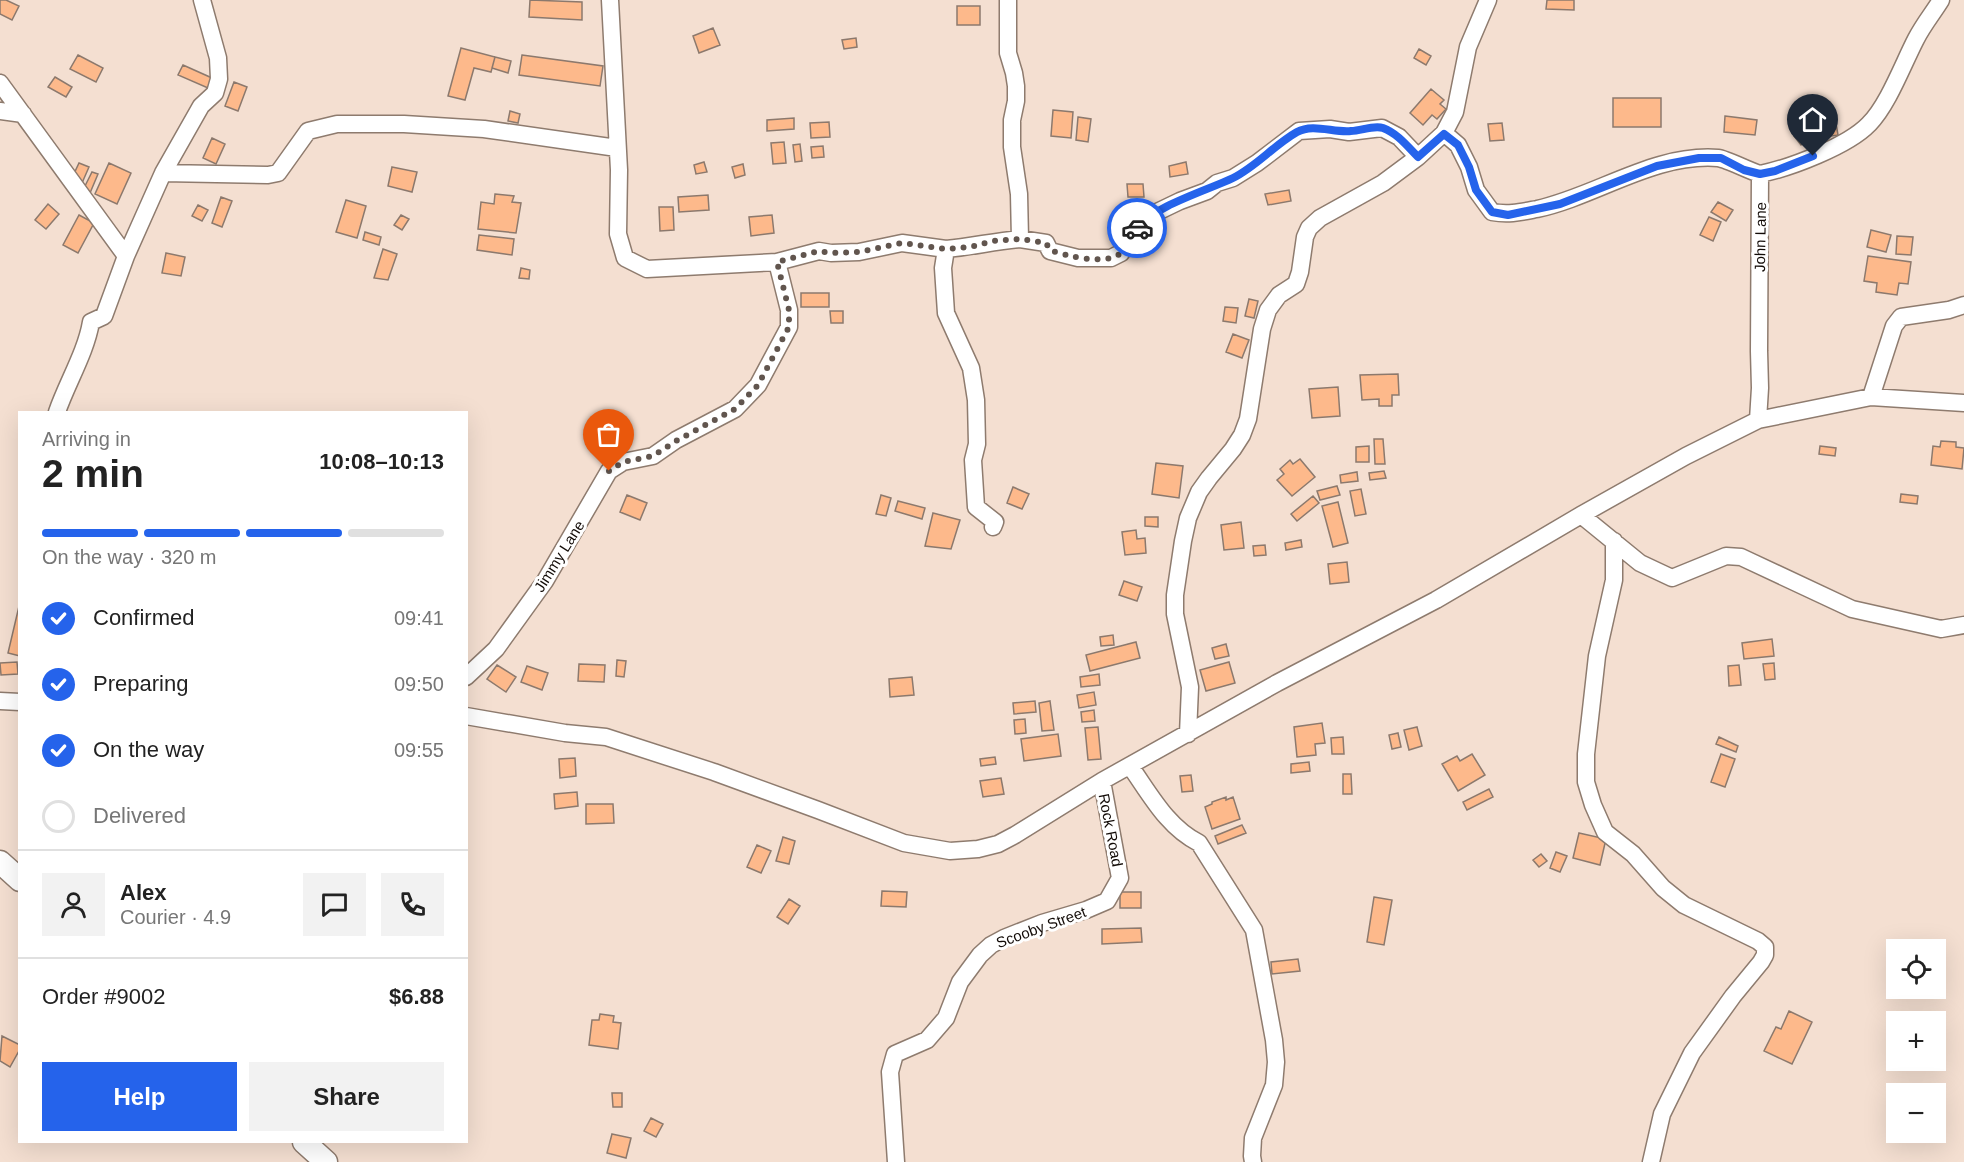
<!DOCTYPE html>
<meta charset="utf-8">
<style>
:root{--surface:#fff;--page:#f2f2f2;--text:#222;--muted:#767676;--line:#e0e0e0;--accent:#2563eb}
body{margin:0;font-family:Helvetica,sans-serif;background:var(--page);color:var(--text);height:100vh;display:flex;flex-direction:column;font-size:22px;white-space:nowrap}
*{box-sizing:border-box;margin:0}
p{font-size:20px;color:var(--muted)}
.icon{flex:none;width:33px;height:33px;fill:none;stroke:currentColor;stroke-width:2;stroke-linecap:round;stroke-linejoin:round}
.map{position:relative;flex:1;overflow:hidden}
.side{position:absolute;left:18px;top:411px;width:450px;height:732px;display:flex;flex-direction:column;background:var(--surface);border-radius:0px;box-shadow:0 6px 24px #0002}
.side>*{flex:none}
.controls{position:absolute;left:1886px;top:939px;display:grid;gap:12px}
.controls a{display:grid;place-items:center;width:60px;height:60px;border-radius:0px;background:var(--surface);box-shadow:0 6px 24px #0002;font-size:30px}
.pin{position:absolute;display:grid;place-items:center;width:51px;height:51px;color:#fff;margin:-62px -26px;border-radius:50% 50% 50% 0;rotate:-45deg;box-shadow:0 0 6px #0007}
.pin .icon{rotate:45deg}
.courier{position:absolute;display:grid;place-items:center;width:60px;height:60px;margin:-30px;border:4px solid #2563eb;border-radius:50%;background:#fff;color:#222;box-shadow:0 2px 8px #0007}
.headline em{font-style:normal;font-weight:700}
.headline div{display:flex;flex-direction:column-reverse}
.headline{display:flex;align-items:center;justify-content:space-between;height:102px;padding:0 24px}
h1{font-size:39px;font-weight:700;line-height:45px}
.bar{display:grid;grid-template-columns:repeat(4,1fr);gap:9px 6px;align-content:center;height:72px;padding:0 24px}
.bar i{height:8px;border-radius:4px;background:var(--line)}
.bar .on{background:var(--accent)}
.bar p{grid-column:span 4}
.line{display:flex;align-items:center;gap:15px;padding:0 24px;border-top:2px solid var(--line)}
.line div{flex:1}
.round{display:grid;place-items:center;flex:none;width:63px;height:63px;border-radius:0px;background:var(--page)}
ol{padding:0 24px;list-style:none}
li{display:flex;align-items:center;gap:18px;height:66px}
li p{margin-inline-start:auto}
li .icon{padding:6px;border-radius:50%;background:var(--accent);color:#fff;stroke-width:4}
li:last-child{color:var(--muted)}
li i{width:33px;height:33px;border:3px solid var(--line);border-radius:50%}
.button{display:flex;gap:12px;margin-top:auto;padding:12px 24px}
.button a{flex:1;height:69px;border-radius:0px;background:var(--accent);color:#fff;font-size:24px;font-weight:700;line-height:69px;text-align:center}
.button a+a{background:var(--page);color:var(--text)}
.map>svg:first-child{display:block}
</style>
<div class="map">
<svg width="1964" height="1162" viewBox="0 0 1964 1162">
<rect width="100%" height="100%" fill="#f4dfd1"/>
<path fill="#fdb98b" stroke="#8c796d" stroke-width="1.5" d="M 0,0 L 6,0 L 19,6 L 12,20 L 0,14 Z
M 530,0 L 582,2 L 582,20 L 529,17 Z
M 1547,0 L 1574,0 L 1574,10 L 1546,9 Z
M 957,6 L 980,6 L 980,25 L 957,25 Z
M 713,28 L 720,45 L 699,53 L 693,36 Z
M 856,38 L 857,47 L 844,49 L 842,40 Z
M 461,48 L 495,57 L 491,72 L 474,68 L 465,100 L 448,96 Z
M 1419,49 L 1431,56 L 1426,65 L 1414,58 Z
M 78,55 L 103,68 L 96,82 L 70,69 Z
M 522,55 L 603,66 L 600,86 L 519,75 Z
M 495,57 L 511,61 L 508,73 L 492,68 Z
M 183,65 L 212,78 L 208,88 L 178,75 Z
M 55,77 L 72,87 L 66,97 L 48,87 Z
M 234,82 L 247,87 L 238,111 L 225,106 Z
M 1431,89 L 1444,100 L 1440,104 L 1446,109 L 1437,119 L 1432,115 L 1423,125 L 1410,113 Z
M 1613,98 L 1661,98 L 1661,127 L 1613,127 Z
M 1053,110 L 1073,112 L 1071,138 L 1051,136 Z
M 510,111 L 520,114 L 518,123 L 508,121 Z
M 1834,112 L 1838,135 L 1826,137 L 1822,114 Z
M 1725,116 L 1757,120 L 1755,135 L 1724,132 Z
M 1078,117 L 1091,119 L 1088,142 L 1076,140 Z
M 794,118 L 794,129 L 767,131 L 767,120 Z
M 1813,120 L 1821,129 L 1801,145 L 1794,136 Z
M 829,122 L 830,137 L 811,138 L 810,123 Z
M 1502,123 L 1504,140 L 1490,141 L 1488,124 Z
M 212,138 L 225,144 L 216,164 L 203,158 Z
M 784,142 L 786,163 L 773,164 L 771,143 Z
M 800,144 L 802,161 L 795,162 L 793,145 Z
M 823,146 L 824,157 L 812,158 L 811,147 Z
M 704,162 L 707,172 L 696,174 L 694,165 Z
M 1186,162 L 1188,174 L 1170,177 L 1169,166 Z
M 79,163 L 89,167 L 82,183 L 72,178 Z
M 109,163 L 131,173 L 117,204 L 95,194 Z
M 743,164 L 745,175 L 735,178 L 732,167 Z
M 392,167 L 417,172 L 412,192 L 388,186 Z
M 92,172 L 98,174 L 90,193 L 83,190 Z
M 1127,184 L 1143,184 L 1144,197 L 1128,197 Z
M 1289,190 L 1291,201 L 1268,205 L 1265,194 Z
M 495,194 L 514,196 L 512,202 L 521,203 L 516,233 L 478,229 L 481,202 L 494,204 Z
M 708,195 L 709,210 L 679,212 L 678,197 Z
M 221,197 L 232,201 L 222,227 L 212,223 Z
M 346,200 L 366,206 L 357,238 L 336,232 Z
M 1718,202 L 1733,210 L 1726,221 L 1711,212 Z
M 48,204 L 59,214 L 46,229 L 35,220 Z
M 198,205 L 208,210 L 202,221 L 192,216 Z
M 659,207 L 673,207 L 674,230 L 660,231 Z
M 79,215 L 94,223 L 78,253 L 63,245 Z
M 401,215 L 409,219 L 402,230 L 394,225 Z
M 772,215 L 774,233 L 751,236 L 749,217 Z
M 1709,217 L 1721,222 L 1713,241 L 1700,235 Z
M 1871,230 L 1891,235 L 1886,252 L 1867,247 Z
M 365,232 L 381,237 L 379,245 L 363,240 Z
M 479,235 L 514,239 L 512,255 L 477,250 Z
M 1897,236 L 1913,237 L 1911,255 L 1896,254 Z
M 383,249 L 397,254 L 388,280 L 374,278 Z
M 166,253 L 185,257 L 181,276 L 162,273 Z
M 1868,256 L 1911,262 L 1908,284 L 1899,283 L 1897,295 L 1876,292 L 1877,283 L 1864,281 Z
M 521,268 L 530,270 L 529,279 L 519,278 Z
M 801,293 L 829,293 L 829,307 L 801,307 Z
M 1249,299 L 1258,301 L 1254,318 L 1245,316 Z
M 1225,307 L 1238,308 L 1236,323 L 1223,321 Z
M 830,311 L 843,311 L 843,323 L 831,323 Z
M 1233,334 L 1249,340 L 1242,358 L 1226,352 Z
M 1398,374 L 1399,395 L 1392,395 L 1392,406 L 1379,406 L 1379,399 L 1362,400 L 1360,375 Z
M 1338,387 L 1340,416 L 1312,418 L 1309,389 Z
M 1374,439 L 1383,439 L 1385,464 L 1375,464 Z
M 1941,441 L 1956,442 L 1956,447 L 1964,448 L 1962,469 L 1931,465 L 1933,446 L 1940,447 Z
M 1369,446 L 1369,462 L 1356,462 L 1356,447 Z
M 1820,446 L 1836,448 L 1835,456 L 1819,454 Z
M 1300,459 L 1315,477 L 1292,496 L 1277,480 L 1284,474 L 1280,469 L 1290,460 L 1293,464 Z
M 1156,463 L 1183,466 L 1179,498 L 1152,494 Z
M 1384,471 L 1386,478 L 1370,480 L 1369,473 Z
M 1357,472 L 1358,481 L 1341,483 L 1340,475 Z
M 1337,486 L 1340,495 L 1320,500 L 1317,491 Z
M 1013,487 L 1029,494 L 1022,509 L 1007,503 Z
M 1361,489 L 1366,514 L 1355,516 L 1350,491 Z
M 1901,494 L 1918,496 L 1917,504 L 1900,502 Z
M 627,495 L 647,503 L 640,520 L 620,512 Z
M 881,495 L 891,498 L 886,516 L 876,514 Z
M 1313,496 L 1319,503 L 1297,521 L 1291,514 Z
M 898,501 L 925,508 L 922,519 L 895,511 Z
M 1338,502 L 1348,543 L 1333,547 L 1322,506 Z
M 933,513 L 960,520 L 951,549 L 925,546 Z
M 1145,517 L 1158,517 L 1158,527 L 1145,526 Z
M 1241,522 L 1244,548 L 1224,550 L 1221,525 Z
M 1136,530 L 1137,539 L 1145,538 L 1146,553 L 1125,555 L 1122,532 Z
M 1301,540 L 1302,547 L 1286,550 L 1285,543 Z
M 1265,545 L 1266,555 L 1254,556 L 1253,546 Z
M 1347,562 L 1349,582 L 1330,584 L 1328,564 Z
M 1124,581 L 1142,587 L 1137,601 L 1119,595 Z
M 20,602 L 20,656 L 8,653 Z
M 1113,635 L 1114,645 L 1101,646 L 1100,637 Z
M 1772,639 L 1774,656 L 1744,659 L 1742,643 Z
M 1136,642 L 1140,658 L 1090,671 L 1086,655 Z
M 1226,644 L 1229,656 L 1215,659 L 1212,648 Z
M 617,660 L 626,661 L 624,677 L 616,676 Z
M 17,662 L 18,674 L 1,675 L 0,663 Z
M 1229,662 L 1235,683 L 1206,691 L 1200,670 Z
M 1774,663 L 1775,679 L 1765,680 L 1763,664 Z
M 579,664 L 605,665 L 604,682 L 578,681 Z
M 497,665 L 516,677 L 506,692 L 487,679 Z
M 1739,665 L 1741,685 L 1729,686 L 1728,666 Z
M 527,666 L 548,673 L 542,690 L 521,682 Z
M 1099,674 L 1100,685 L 1081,687 L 1080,677 Z
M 912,677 L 914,695 L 890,697 L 889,679 Z
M 1094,692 L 1096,705 L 1079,708 L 1077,695 Z
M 1035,701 L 1036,712 L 1014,714 L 1013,703 Z
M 1050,701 L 1054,730 L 1042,731 L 1039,703 Z
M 1094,710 L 1095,721 L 1082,722 L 1081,712 Z
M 1025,719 L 1026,733 L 1015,734 L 1014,720 Z
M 1322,723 L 1325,743 L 1315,744 L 1316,755 L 1297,757 L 1294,727 Z
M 1098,727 L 1101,759 L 1088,760 L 1085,728 Z
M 1417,727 L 1422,746 L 1409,750 L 1404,730 Z
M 1398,733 L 1401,747 L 1392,749 L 1389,735 Z
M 1058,734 L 1061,756 L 1024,761 L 1021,739 Z
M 1343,737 L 1344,754 L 1332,754 L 1331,738 Z
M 1719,737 L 1738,746 L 1736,752 L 1716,744 Z
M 1472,754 L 1485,775 L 1458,791 L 1442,764 L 1457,756 L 1460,761 Z
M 1721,754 L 1735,759 L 1725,787 L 1711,782 Z
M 995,757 L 996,764 L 981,766 L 980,759 Z
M 575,758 L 576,776 L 560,778 L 559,759 Z
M 1309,762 L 1310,771 L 1291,773 L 1291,764 Z
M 1343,774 L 1351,774 L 1352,794 L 1343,794 Z
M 1191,775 L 1193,791 L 1182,792 L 1180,776 Z
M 1001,778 L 1004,794 L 983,797 L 980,781 Z
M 1489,789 L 1493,797 L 1467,810 L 1463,802 Z
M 577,792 L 578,806 L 555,809 L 554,794 Z
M 1226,797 L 1226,800 L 1233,797 L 1240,819 L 1212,829 L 1205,807 L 1212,804 L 1212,802 Z
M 586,804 L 613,804 L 614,823 L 586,824 Z
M 1242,825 L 1246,833 L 1218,844 L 1215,836 Z
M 1579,833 L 1606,839 L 1600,865 L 1573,858 Z
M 783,837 L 795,841 L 789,864 L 776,861 Z
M 757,845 L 771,851 L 761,873 L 747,867 Z
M 1556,852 L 1567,856 L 1560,872 L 1550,868 Z
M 1541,854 L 1547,861 L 1539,867 L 1533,860 Z
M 882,891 L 907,892 L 906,907 L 881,906 Z
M 1120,892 L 1141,892 L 1141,908 L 1120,908 Z
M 1374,897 L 1392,900 L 1384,945 L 1367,942 Z
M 789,899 L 800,906 L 788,924 L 777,917 Z
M 1141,928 L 1142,942 L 1102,944 L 1102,929 Z
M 1298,959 L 1300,971 L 1272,974 L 1271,962 Z
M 1789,1011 L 1812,1022 L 1792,1064 L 1764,1051 L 1776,1027 L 1781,1029 Z
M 600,1014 L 614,1016 L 613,1022 L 621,1023 L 618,1049 L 589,1045 L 592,1020 L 599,1020 Z
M 2,1036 L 20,1045 L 20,1049 L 10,1067 L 0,1061 Z
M 612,1093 L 622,1093 L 622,1107 L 613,1107 Z
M 651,1118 L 663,1124 L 656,1137 L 644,1131 Z
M 612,1134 L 631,1138 L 626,1158 L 607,1153 Z"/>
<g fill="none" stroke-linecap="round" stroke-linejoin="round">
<defs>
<path id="street" d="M 610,0 L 619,170 L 618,234 L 625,258 L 647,269 L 777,262 L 819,251 L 831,253 L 859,252 L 902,243 L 946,249
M 0,83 L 126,256
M 0,111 L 23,114
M 1444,133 L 1458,145 L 1469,167 L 1476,190 L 1492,212 C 1509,215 1521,212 1537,209 C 1597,196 1654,153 1718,158 C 1727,159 1749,171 1760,174
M 163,173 L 268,175 L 278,173 L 308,131 L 337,124 L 404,124 L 484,129 L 617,148
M 1020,239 L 1046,243 L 1050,251 L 1078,258 L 1111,258 L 1121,253 L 1139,225 L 1155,213 L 1180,201 L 1207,191 L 1217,183 L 1233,178 L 1257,163 L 1299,131 L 1330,129 L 1349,132 L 1382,128 L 1399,137 L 1418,157
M 1871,397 L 1894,326 L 1901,317 L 1949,310 L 1964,305
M 57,412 C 67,383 86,352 91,322 L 104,316 L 126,256 L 163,173 L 201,106 L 215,93 L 219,79 L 218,58 L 202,0
M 1758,420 L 1760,388 L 1759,351 L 1760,174 C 1790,168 1848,146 1869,124 C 1888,105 1903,64 1916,39 C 1923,25 1933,13 1941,0
M 1581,515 L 1640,563 L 1672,578 L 1726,556 L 1741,557 L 1852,609 L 1941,629 L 1964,625
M 993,527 L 995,522 L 976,507 L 973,460 L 977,444 L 976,400 L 971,368 L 946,313 L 943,268 L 946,249 C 971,247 995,241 1020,239 L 1019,194 L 1012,147 L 1012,120 L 1016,101 L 1016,86 L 1014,73 L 1008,53 L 1008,0
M 1614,541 L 1614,580 L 1597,656 L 1586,754 L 1586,782 L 1593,805 L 1605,832 L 1633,854 L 1663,888 L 1684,905 L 1758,941 L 1765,947 L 1765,955 L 1761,962 L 1733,996 L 1692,1053 L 1662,1114 L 1651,1162
M 466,677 L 496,649 L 545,581 L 609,471 L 623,462 L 653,456 L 676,440 L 735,409 L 758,385 L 789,327 L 789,310 L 777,262
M 0,701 L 20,702
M 466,716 L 565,733 L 606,737 L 714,772 L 818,810 L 904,843 L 950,851 L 978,849 L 998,844 L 1015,835 L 1102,781 L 1277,683 L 1436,600 L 1581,515 L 1686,456 L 1758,420 L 1871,397 L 1964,403
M 1188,734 L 1190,687 L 1175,614 L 1175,595 L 1183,541 L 1188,518 L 1199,492 L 1209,478 L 1233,449 L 1242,435 L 1248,419 L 1262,329 L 1268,310 L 1279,295 L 1296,284 L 1300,272 L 1305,237 L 1309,228 L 1320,218 L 1383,183 L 1418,157 L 1444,133 L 1455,112 L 1468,47 L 1488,0
M 1130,766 C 1150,794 1167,827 1199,843 L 1254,930 L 1274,1040 L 1276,1062 L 1274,1085 L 1253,1138 L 1252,1156 L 1253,1162
M 896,1162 L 890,1072 L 895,1054 L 927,1040 L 946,1018 L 960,982 L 980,955 L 991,945 L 1004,938 L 1042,923 L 1086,910 L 1107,901 L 1120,878 L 1102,781"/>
<path id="secondary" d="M 0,862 L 20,880
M 304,1142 L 326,1162"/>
</defs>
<use href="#street" stroke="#8e7b6e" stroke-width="19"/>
<use href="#secondary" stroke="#8e7b6e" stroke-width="25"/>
<use href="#street" stroke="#fff" stroke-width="16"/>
<use href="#secondary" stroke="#fff" stroke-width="22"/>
</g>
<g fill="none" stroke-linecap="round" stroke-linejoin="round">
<path stroke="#61554e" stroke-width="6" stroke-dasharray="0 10.8" d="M 609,471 L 623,462 L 653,456 L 676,441 L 735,409 L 758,385 L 789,327 L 789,310 L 777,262 L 819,251 L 831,253 L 859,252 L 902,243 L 946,249 L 971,247 L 992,241 L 1020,239 L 1046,243 L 1050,250 C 1066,256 1106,266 1121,253 C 1127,247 1132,236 1137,228"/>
<path stroke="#2563eb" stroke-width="8" d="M 1137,228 C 1152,207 1208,190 1233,178 C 1257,166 1274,145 1297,132 C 1313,123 1334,133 1351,131 C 1361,131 1373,125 1383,128 C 1397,133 1408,147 1418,157 L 1444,134 L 1458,145 L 1469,167 L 1476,190 L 1492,212 L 1508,215 L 1560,204 L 1657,166 L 1699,158 L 1721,158 L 1744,170 L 1760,174 L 1775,171 L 1813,156"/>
</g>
<g text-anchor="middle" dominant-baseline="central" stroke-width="6" stroke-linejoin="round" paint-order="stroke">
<g font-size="15" fill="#120b07" stroke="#fff">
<text transform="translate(1760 237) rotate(-89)">John Lane</text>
<text transform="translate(559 556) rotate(-58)">Jimmy Lane</text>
<text transform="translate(1111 830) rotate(79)">Rock Road</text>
<text transform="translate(1041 927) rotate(-20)">Scooby Street</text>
</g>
</g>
</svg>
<div class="controls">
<a><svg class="icon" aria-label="locate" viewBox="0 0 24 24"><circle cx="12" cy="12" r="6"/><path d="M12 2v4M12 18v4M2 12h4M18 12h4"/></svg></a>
<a>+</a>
<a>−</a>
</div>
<div class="pin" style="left:609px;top:471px;background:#ea580c"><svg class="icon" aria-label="bag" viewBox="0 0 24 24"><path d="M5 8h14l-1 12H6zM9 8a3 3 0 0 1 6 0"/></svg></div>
<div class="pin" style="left:1813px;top:156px;background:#1f2937"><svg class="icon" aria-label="home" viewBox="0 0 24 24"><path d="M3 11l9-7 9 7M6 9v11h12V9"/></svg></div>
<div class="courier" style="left:1137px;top:228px"><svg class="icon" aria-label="car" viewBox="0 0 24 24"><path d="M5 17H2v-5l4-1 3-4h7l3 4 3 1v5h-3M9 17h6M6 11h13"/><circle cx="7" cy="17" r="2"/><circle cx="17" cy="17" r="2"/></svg></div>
<section class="side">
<div class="headline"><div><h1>2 min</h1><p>Arriving in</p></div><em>10:08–10:13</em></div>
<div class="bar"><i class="on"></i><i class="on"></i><i class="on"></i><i></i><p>On the way · 320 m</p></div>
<ol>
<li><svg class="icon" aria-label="check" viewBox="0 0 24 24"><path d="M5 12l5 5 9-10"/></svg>Confirmed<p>09:41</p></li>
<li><svg class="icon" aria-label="check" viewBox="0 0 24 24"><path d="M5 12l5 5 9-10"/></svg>Preparing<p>09:50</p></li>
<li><svg class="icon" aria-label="check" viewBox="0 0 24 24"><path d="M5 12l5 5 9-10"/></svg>On the way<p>09:55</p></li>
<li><i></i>Delivered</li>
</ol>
<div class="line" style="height:108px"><a class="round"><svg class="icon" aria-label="person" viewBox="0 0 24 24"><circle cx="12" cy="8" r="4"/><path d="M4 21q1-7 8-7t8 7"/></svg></a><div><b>Alex</b><p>Courier · 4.9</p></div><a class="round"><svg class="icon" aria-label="chat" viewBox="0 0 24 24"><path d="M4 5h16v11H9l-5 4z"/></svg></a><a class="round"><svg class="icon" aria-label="phone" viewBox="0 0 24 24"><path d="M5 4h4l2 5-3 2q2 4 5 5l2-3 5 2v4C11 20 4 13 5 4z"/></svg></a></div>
<div class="line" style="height:78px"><div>Order #9002</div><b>$6.88</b></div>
<div class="button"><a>Help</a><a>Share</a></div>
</section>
</div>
